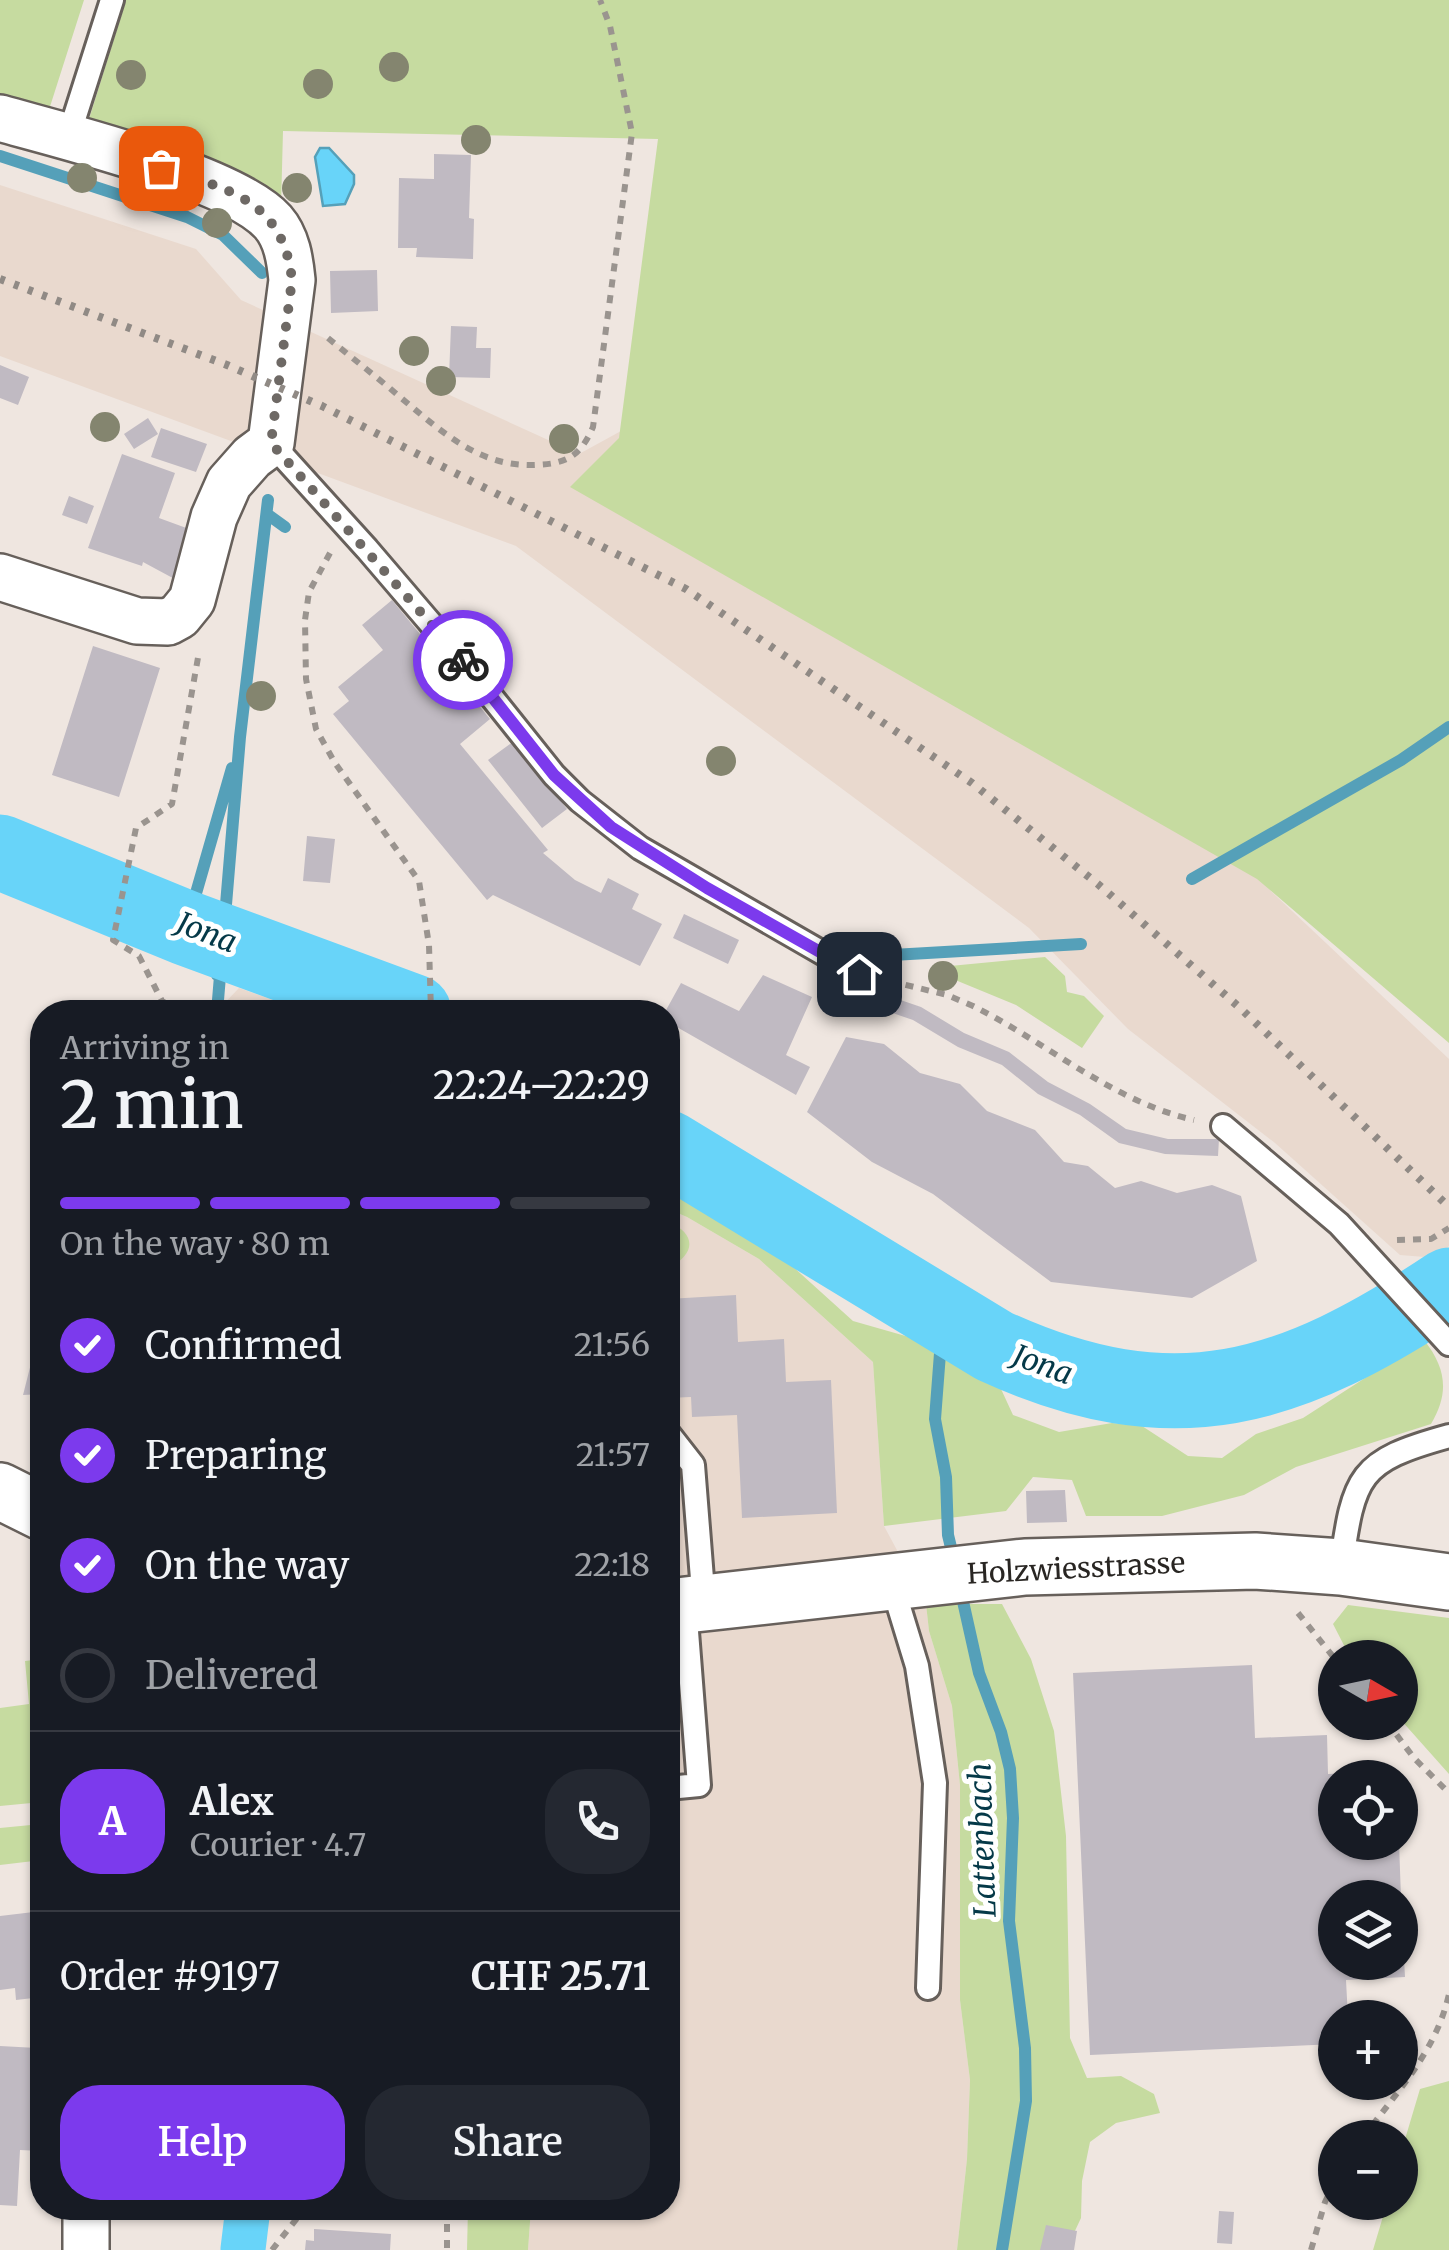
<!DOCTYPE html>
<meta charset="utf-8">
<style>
:root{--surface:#171b24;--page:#242831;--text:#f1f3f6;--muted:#9ea1a6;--line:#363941;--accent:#7c3aed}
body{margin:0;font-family:Merriweather,serif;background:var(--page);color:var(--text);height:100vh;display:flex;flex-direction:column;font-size:38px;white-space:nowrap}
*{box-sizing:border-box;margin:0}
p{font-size:32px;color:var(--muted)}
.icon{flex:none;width:55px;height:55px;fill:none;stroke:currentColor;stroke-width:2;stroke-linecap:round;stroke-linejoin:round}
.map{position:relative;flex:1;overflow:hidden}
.details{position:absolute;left:30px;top:1000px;width:650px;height:1220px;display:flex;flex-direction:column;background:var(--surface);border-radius:40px;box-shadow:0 2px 8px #0004}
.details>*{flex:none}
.needle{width:65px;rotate:99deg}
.fabs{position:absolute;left:1318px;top:1640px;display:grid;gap:20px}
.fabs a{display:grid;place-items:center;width:100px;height:100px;border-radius:50%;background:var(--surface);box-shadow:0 2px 8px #0004;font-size:50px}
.pin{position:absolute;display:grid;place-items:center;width:85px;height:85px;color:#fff;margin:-42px;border-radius:20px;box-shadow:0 5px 15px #0006}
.courier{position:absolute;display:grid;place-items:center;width:100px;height:100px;margin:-50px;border:8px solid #7c3aed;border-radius:50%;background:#fff;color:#222;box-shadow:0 2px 12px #0007}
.overview em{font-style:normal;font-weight:600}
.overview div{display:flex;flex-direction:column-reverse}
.overview{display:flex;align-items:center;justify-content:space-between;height:170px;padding:0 30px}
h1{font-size:65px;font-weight:600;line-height:75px}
.bar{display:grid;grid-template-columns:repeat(4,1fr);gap:15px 10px;align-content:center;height:120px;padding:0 30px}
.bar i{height:12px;border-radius:8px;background:var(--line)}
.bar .on{background:var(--accent)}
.bar p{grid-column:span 4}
.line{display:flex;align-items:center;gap:25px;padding:0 30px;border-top:2px solid var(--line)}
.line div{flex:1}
.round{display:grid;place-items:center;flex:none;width:105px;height:105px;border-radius:40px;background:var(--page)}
ol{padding:0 30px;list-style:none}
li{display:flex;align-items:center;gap:30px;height:110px}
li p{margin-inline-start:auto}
li .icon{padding:10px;border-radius:50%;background:var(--accent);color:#fff;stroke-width:4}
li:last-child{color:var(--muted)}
li i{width:55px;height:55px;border:5px solid var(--line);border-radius:50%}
.primary-button{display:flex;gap:20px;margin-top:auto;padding:20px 30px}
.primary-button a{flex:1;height:115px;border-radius:40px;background:var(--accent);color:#fff;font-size:40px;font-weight:600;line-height:115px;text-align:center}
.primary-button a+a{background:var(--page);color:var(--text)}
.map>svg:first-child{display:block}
</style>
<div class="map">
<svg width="1449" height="2250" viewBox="0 0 1449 2250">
<rect width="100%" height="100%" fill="#efe6e0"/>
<path fill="#e9d9ce" d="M 0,185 L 196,249 L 241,300 L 579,454 L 853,304 L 1221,844 L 1449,1059 L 1449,1246 L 1437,1258 L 1400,1255 L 1275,1143 L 1128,1029 L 1029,928 L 516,546 L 0,356 Z
M 239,988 L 307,1012 L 216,1012 Z
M 668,1209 L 687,1217 L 759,1259 L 873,1362 L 884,1526 L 926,1604 L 929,1631 L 952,1706 L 960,1785 L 960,2000 L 970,2080 L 967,2159 L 957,2250 L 528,2250 L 531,2208 L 668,2208 Z"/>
<path fill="#c6dba0" d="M 0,0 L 84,0 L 47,116 L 0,101 Z
M 126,0 L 1449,0 L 1449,1043 L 1257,879 L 570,487 L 619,438 L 658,139 L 283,131 L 281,206 L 85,132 Z
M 1045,957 L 1065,976 L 1067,992 L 1084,996 L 1104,1016 L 1082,1048 L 1016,1005 L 948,977 L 950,966 Z
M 668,1175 L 770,1246 L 853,1321 L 944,1347 L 995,1376 L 1013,1415 L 1059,1432 L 1112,1423 L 1142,1426 L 1188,1456 L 1222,1458 L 1256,1434 L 1303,1418 L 1424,1340 C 1447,1369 1449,1394 1431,1424 L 1296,1467 L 1244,1495 L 1162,1516 L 1086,1516 L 1072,1480 L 1033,1477 L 1006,1511 L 884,1526 L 873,1362 L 759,1259 L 687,1217 L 668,1209 Z
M 668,1222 C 698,1234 695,1255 668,1268 Z
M 926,1604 L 1002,1604 L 1031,1659 L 1054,1731 L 1066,1836 L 1070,2038 L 1087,2078 L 1121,2076 L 1154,2094 L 1160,2113 L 1116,2123 L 1090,2142 L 1082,2181 L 1081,2218 L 1066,2250 L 957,2250 L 967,2159 L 970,2080 L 960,2000 L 960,1785 L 952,1706 L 929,1631 Z
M 1348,1605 L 1449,1618 L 1449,1774 L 1400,1719 L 1400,1658 L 1350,1657 L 1333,1624 Z
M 42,1659 L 42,1802 L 0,1806 L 0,1708 L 29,1704 L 25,1661 Z
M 41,1824 L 42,1860 L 0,1865 L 0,1828 Z
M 1449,2081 L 1449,2250 L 1373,2250 L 1387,2203 L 1400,2202 L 1400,2156 L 1420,2089 Z
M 468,2208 L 531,2208 L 528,2250 L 467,2250 Z"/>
<path fill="#68d4f9" stroke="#55a0b9" stroke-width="2.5" d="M 320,148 L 329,148 L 354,175 L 354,184 L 345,204 L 323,206 L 315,157 Z"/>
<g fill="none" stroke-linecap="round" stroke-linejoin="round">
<path stroke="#55a0b9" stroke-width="12" d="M 0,156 L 187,217 L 223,235 L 262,273
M 267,514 L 285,527
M 1192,879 L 1401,760 L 1449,727
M 186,928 L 232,768
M 205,935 L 217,975
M 858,957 L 1081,944
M 217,1012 L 240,737 L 268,500
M 943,1314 L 935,1419 L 946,1477 L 948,1535 L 955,1564
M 960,1588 L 979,1673 L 1001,1732 L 1010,1769 L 1013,1818 L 1009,1921 L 1025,2048 L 1026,2101 L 1002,2250"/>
<path stroke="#68d4f9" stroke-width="45" d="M 243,2249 L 248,2208"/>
<path stroke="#68d4f9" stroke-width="75" d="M 0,852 L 186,928 L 414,1012
M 668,1148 L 994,1346 C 1175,1429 1291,1390 1449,1285"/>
</g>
<path fill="#c0bac2" d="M 434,154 L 471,155 L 469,218 L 474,219 L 473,259 L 416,257 L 417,248 L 398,248 L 399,178 L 434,179 Z
M 377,270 L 378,311 L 331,313 L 330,271 Z
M 451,326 L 477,327 L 476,348 L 491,348 L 490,378 L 449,377 Z
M 0,365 L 29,377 L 18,405 L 0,398 Z
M 148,418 L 158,434 L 134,449 L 124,434 Z
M 161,428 L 207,444 L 196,472 L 151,457 Z
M 122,454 L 175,473 L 159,518 L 200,533 L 182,583 L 143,562 L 142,566 L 88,548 Z
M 69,496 L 94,506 L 87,524 L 62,515 Z
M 392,600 L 490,719 L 460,744 L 548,850 L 543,853 L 575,880 L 601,893 L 608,878 L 639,894 L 632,909 L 662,924 L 640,966 L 493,895 L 487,900 L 333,714 L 349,701 L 338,687 L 383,650 L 362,625 Z
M 93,646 L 160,668 L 119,797 L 52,775 Z
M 514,741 L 567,809 L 542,828 L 488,760 Z
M 307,836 L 335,839 L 330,883 L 303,881 Z
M 684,914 L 739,940 L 728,964 L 673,938 Z
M 763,975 L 812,997 L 786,1055 L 810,1067 L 796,1095 L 668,1022 L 665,1012 L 681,983 L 739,1011 Z
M 877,992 L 921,1007 L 964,1033 L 1009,1052 L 1048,1082 L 1090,1104 L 1126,1129 L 1168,1139 L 1219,1139 L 1218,1156 L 1165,1154 L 1119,1143 L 1080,1115 L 1038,1094 L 1002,1065 L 958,1047 L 913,1020 L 872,1006 Z
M 846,1037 L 884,1044 L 920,1073 L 960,1084 L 987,1111 L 1035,1130 L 1064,1162 L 1088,1166 L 1115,1188 L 1141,1181 L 1177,1193 L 1212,1185 L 1241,1196 L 1257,1261 L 1192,1298 L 1051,1282 L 933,1194 L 872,1162 L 807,1112 Z
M 736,1295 L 738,1342 L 784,1339 L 786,1382 L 831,1380 L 837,1513 L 742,1518 L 737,1415 L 692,1417 L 691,1397 L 668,1398 L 668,1299 Z
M 38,1336 L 42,1337 L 42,1394 L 23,1395 Z
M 1065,1490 L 1067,1522 L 1027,1523 L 1026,1491 Z
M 1252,1665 L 1255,1738 L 1327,1735 L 1328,1774 L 1396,1771 L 1396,1778 L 1335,1778 L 1335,1842 L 1399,1842 L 1401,1898 L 1335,1898 L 1335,1962 L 1400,1962 L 1400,1940 L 1403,1939 L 1405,1977 L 1346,1980 L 1348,2018 L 1335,2018 L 1335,2044 L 1090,2055 L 1073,1673 Z
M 42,1911 L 42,1997 L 16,2000 L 15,1988 L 0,1990 L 0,1916 Z
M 0,2046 L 37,2048 L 35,2079 L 42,2079 L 42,2151 L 20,2150 L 17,2206 L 0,2205 Z
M 1219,2211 L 1234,2212 L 1232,2244 L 1217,2243 Z
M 1046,2225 L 1077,2231 L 1074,2250 L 1040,2250 Z
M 314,2229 L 391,2234 L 390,2250 L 305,2250 L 306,2240 L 314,2241 Z"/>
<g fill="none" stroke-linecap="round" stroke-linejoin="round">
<defs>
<path id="service" d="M 68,138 L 112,0
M 271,443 L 367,549 L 462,660 L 554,775 L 580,801 L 640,848 L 859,974
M 1223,1126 L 1339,1224 L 1449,1344
M 668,1433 L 693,1465 L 704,1604
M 1341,1567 C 1354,1475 1358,1461 1449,1436
M 891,1581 L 917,1666 L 935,1783 L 928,1988
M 668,1788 L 699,1785 L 685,1606"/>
<path id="minor" d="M 0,118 C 63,136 233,177 273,222 C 287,238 290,260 292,280 L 271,443 L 252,457 L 229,483 L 214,517 L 192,600 L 179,616 L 168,622 L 137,621 L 0,577
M 86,2250 L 86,2208"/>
<path id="tertiary" d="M 0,1491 L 42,1512
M 668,1607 L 1025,1567 L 1255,1561 L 1341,1567 L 1449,1582"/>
</defs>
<use href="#service" stroke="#67605b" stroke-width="28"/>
<use href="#minor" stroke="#67605b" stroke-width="50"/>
<use href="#tertiary" stroke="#67605b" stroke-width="60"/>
<path stroke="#9a948f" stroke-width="6" stroke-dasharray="8 8" stroke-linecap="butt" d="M 328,338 C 352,358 377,377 400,397 C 440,430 478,467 534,465 C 566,464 580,457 593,427 L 632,133 L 610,26 L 600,0
M 330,553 L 309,592 L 305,620 L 306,679 L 316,729 L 335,763 L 419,881 L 429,945 L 431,1012
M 890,981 L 947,995 L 973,1006 C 1046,1042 1113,1102 1194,1120
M 180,1012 L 162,1001 L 139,956 L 113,940 L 136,828 L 172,804 L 199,652
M 1397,1240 L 1431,1239 L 1449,1228
M 1298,1613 L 1335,1659
M 1387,1722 L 1414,1758 L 1449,1793
M 1363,2138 C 1397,2091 1436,2052 1449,1994
M 447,2208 L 447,2250
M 272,2250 L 305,2208
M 1311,2250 L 1325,2202 L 1335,2182"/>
<use href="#service" stroke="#fff" stroke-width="22"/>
<use href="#minor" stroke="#fff" stroke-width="45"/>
<use href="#tertiary" stroke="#fff" stroke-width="55"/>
<path stroke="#908a85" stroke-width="8" stroke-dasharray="5 10" stroke-linecap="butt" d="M 0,279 L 227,365 L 322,406 L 686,589 L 972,783 L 1099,885 L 1239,1007 L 1449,1207"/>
</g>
<g fill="#84856f">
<circle cx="394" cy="67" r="15"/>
<circle cx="131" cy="75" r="15"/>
<circle cx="318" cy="84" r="15"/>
<circle cx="476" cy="140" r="15"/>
<circle cx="82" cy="178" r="15"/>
<circle cx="297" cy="188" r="15"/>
<circle cx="217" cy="223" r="15"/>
<circle cx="414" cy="351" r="15"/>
<circle cx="441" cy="381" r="15"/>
<circle cx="105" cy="427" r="15"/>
<circle cx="564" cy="439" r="15"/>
<circle cx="261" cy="696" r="15"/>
<circle cx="721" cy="761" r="15"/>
<circle cx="943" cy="976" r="15"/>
</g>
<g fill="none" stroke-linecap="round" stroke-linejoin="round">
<path stroke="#6e6965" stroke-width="10" stroke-dasharray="0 18" d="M 161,168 C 229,189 283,200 292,280 L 271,443 L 463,660"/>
<path stroke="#7c3aed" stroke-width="12" d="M 463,660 L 554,775 L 611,827 L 707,888 L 859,974"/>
</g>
<g text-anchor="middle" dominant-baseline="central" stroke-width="10" stroke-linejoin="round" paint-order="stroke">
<g font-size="28" fill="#292623" stroke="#fff">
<text transform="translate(1076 1568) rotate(-3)">Holzwiesstrasse</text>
</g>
<g font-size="30" font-style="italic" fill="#053948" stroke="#fff">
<text transform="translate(207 932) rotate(21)">Jona</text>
<text transform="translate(1043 1364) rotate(20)">Jona</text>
<text transform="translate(982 1840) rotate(-92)">Lattenbach</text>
</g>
</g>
</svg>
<div class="fabs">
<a><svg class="needle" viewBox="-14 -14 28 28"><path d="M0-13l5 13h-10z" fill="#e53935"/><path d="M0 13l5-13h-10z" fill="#9ea1a6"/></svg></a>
<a><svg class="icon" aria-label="locate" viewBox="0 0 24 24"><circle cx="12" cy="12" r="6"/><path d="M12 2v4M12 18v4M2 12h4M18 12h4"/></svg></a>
<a><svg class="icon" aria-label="layers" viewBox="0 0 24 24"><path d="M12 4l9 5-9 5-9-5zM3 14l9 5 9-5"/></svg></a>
<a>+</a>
<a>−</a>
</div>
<div class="pin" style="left:161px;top:168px;background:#ea580c"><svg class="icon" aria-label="bag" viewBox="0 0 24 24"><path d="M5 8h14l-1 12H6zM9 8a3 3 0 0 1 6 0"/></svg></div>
<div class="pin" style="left:859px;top:974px;background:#1f2937"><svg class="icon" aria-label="home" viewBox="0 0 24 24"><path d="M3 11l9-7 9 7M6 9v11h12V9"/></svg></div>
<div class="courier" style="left:463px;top:660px"><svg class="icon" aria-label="bike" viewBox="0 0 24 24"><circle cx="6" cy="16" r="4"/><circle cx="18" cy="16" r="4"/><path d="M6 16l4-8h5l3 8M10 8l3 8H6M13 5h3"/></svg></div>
<section class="details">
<div class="overview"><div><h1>2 min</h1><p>Arriving in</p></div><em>22:24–22:29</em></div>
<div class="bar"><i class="on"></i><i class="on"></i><i class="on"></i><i></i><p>On the way · 80 m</p></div>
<ol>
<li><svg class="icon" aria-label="check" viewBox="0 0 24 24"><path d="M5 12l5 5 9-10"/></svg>Confirmed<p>21:56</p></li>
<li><svg class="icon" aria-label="check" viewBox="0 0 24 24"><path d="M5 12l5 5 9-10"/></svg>Preparing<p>21:57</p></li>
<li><svg class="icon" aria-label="check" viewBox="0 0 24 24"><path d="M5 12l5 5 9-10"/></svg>On the way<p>22:18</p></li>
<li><i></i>Delivered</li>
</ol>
<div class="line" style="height:180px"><b class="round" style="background:var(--accent);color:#fff">A</b><div><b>Alex</b><p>Courier · 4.7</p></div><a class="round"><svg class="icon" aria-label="phone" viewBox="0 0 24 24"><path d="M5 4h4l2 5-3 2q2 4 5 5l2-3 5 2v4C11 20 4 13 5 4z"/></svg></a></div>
<div class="line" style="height:130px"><div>Order #9197</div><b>CHF 25.71</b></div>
<div class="primary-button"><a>Help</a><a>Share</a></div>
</section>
</div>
